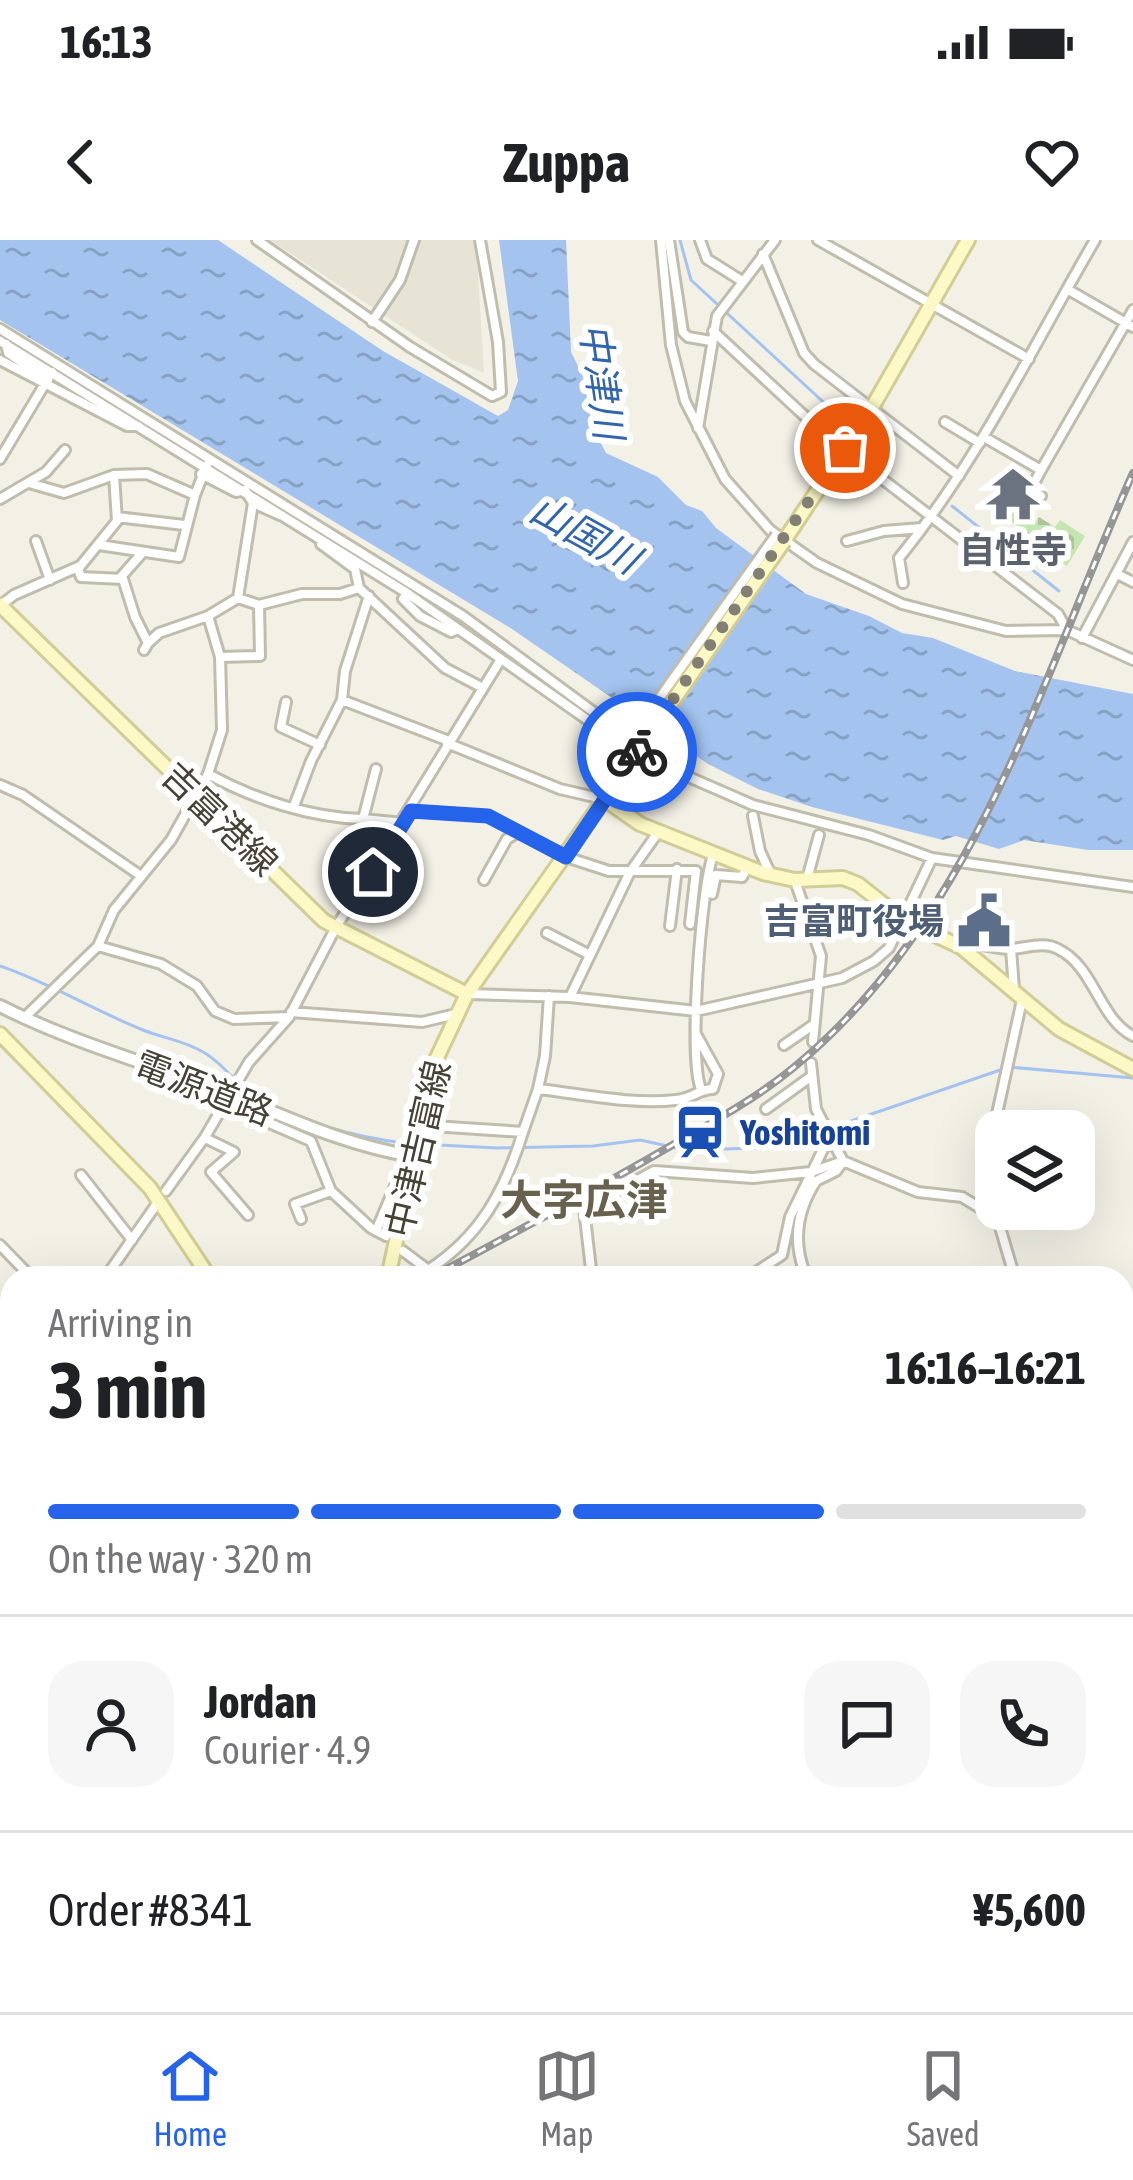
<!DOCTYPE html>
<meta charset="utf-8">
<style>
:root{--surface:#fff;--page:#f6f6f6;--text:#202124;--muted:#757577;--line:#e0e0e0;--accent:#2563eb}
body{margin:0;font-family:"Asap Condensed","Noto Sans JP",sans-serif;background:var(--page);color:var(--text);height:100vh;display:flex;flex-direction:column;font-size:45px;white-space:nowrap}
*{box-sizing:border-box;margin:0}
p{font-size:39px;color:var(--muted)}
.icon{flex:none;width:66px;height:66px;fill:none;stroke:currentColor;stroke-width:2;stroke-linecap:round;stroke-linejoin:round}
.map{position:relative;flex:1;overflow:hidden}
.side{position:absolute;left:0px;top:1026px;width:1134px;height:747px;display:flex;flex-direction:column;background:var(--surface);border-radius:36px 36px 0 0;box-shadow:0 12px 48px #0002}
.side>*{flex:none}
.controls{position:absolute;left:975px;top:870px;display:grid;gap:24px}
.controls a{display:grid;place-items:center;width:120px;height:120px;border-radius:24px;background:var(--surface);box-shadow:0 12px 48px #0002;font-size:60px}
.pin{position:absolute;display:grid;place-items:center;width:102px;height:102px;color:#fff;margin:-51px;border:6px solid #fff;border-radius:50%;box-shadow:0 3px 12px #0007}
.courier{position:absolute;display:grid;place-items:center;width:120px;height:120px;margin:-60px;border:9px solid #2563eb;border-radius:50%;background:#fff;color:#222;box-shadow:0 3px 15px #0007}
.overview em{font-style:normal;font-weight:700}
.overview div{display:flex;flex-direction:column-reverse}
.overview{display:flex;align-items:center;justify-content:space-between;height:204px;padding:0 48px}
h1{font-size:78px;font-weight:700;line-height:90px}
.bar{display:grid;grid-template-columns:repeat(4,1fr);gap:18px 12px;align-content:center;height:144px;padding:0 48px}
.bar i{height:15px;border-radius:9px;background:var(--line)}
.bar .on{background:var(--accent)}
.bar p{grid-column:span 4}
.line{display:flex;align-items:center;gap:30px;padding:0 48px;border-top:3px solid var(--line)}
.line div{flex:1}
.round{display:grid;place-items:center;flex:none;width:126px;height:126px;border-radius:36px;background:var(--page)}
.status{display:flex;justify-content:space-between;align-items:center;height:84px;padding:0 60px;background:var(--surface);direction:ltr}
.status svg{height:33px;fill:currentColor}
header{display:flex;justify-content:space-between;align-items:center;height:156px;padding:0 48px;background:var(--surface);font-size:54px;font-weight:700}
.menu{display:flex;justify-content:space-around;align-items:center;height:168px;border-top:3px solid var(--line);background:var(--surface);font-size:33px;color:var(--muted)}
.menu a{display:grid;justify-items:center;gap:6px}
.menu .on{color:var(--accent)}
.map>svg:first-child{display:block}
</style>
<div class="status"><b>16:13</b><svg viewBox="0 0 49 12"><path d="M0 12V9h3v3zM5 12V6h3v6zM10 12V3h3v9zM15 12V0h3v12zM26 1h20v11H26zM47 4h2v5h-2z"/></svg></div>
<header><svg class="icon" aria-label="back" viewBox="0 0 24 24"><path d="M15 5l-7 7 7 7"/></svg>Zuppa<svg class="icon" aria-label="heart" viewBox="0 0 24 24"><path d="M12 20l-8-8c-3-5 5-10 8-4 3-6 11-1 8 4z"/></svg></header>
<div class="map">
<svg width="1133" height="1772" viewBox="0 0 1133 1772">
<defs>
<pattern id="forest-firs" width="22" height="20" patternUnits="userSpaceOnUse" patternTransform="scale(3)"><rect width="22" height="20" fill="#c5e6b0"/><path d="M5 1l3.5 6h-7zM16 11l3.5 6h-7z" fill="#abc698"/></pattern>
<pattern id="cemetery-stones" width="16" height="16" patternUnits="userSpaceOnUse" patternTransform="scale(3)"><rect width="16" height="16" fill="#c5e6b0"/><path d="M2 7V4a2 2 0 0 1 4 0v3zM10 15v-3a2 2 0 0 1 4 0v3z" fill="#abc698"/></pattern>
<pattern id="water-ripples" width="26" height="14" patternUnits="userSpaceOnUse" patternTransform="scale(3)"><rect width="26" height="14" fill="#a4c4ef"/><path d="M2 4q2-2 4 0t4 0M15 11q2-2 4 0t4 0" fill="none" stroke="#87a1c2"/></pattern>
</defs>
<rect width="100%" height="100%" fill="#f3f1e6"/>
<path fill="#e7e4d5" d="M 270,0 L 476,0 L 484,133 L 451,119 Z"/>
<path fill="url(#forest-firs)" d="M 596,1761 L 696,1763 L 721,1772 L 568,1772 Z"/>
<path fill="url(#cemetery-stones)" d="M 994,262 L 1033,285 L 1039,277 L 1055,287 L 1060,280 L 1085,296 L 1067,326 L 1042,310 L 1044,306 L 1020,292 L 1021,288 L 989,269 Z"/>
<path fill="url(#water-ripples)" d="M 0,0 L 218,0 L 383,111 L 498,176 L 508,170 L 518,141 L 499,0 L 566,0 L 571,112 L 582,134 L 593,188 L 606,213 L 658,237 L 686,265 L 702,271 L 716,288 L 806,354 L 869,376 L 902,393 L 933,398 L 1015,431 L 1133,454 L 1133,610 L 1088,610 L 1024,600 L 999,609 L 956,596 L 943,600 L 812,567 L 758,549 L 708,524 L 512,389 L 0,80 Z"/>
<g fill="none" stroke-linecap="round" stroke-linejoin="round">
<path stroke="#a4c4ef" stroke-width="3" d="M 680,0 L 691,40 L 845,182
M 952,266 L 1059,351
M 1007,704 L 1043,702
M 0,726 C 50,743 93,770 143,790 C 163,798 185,801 203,812 C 220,821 230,837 245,848 C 292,882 354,897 410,904
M 1105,759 L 1115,776
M 420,904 L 497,908 L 593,906 L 640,900 L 686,910 L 760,908 L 822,891 L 1009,827 L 1133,838"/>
<path stroke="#a4c4ef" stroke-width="14" d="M 195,1761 L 197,1772"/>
<defs>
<path id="minor" d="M 257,0 L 410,107 L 492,156 L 501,152 L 498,102 L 480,0
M 661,0 L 671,105 L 685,161 L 725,239 L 770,290 L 817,323 L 902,364 L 1006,391 L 1067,390 L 1133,420
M 669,0 L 683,92 L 688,97 L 711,101
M 700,0 L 707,19 L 742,41
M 818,0 L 1029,119
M 763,14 L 804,113 L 814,124 L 959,236
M 1067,49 L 1133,87
M 372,82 L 400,40 L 414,0
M 0,89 L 463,376 L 599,476 L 653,508
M 713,91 L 825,195 L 1058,374 L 1067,390
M 0,101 L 407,353 L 636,514 L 753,565 L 869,595 L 932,618 L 1133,647
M 6,104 L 8,113 L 48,140
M 0,120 L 127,186 L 138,186
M 945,182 L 980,203
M 698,188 L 717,76 L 775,0
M 984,197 L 1041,230 L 1133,70
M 0,219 L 52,132
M 1041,230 L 1031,249 L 1041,256
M 201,234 L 236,252 L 245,250 L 253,263 L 280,275
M 114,235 L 117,281 L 78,329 L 81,337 L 123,339 L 135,377 L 148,403 L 144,410
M 29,243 L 64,253 L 114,235 L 147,234 L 195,255 L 207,225
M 0,259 L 46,232 L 65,210
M 117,277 L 184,285
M 36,301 L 50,340
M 847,301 L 884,291 L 922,288
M 321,304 L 355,329 L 359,348
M 99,305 L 179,317 L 195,255
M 1117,334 L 1133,342
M 120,338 L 143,312
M 903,343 L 899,318 C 978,221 1032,108 1095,0
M 407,353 L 403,359 L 420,376 L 451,392 L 458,389
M 238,358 L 253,263
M 1,365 L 14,355 L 80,326
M 1082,398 L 1133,302
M 148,403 L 159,393 L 208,376
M 220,417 L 260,416 L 259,365
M 342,460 L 449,501
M 286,462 L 281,487 L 320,505
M 447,503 L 560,549 L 603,559
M 376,529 L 363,579 L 403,583
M 208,534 C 254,559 311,578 363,579
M 0,545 L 23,555 L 141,636
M 294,566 L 311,521 L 342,460 L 345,431 L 369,356
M 411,571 L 488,576 L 518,592
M 753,576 L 760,611 L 770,633
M 807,639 L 819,595
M 484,640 L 507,599 L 518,592 L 566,617 L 609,631 L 696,631 L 690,684
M 795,641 L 821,716 L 813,802
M 712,654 L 716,635 L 742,637 L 747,628
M 670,686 L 677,629
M 547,693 L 590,715
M 98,706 L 161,724 L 197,746 L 215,771 L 234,779 L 289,777
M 963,707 C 979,701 994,709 1011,709 C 1026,708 1044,701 1058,709 C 1094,726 1099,779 1133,796
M 1011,709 L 1014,749
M 469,754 L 570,757 L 696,771 L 842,738 L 874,721 L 889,708 L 932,618
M 549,756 L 545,816 L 538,849 C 583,854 631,865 676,860 C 691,859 699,849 713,849 L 718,834 L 696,794
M 570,757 L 630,632 L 659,591
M 291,772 L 422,782 L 456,774
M 24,778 L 98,706 L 114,670 L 171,600 L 208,534 L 222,490 L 220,417 L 208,376 L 238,358 L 259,365 L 302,354 L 340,354 L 359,348 L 445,428 L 481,447
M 784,805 L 813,785
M 811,823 L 816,869 L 843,921 L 918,952 L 962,957 L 993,976
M 701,849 C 688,818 701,649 713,615
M 223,863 L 311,901 L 331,951 L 371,988 L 386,996
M 766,869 L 809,838
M 433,886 L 523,892 L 538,849
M 205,898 L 234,912 L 211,932 L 248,975
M 81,935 L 132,1000
M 166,951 L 205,897 L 249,822 L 289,777 L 335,689 L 501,419
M 301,979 L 295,964 L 331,951
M 376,991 L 398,939 L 408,940
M 0,1005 L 32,1038
M 403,1011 L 439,1038
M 428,1030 C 481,996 505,950 523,892
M 105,1038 L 156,965
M 583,1038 L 591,1029 L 584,969 L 654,931 L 753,938 L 811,932 L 843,921
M 747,1038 L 782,1015 L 790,977 L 830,895
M 807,1038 C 792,1004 796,972 816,941 L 836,931 L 842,923
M 1015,1038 L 984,933 L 1022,760
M 0,1146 L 12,1155
M 1122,1149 L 1126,1137
M 1122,1163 L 1133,1166
M 0,1188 L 12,1172
M 1123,1210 L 1133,1176
M 1123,1221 L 1126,1212 L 1133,1213
M 0,1350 L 9,1338 L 12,1325
M 1122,1480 L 1133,1469
M 0,1513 L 12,1519
M 1122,1696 L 1133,1686
M 1132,1728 L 1133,1729
M 174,1761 L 176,1772
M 258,1761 L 261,1772
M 352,1761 L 351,1764 L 381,1772
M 765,1761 L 780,1772
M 807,1772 L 811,1761
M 944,1772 L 950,1761
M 1129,1772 L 1133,1769"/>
<path id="tertiary" d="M 0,766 C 73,803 151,824 227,853 C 289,878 345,905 412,916
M 476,1772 L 477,1761"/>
<path id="secondary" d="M 784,301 L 870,171 L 968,0
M 0,365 L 324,681 L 467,754
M 604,559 L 640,584 L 763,633 L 795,640 L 843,638 L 858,644 L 905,681 L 961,707 L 1059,789 L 1133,829
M 0,794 L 150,948 L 210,1038
M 388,1038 L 434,824 L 467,754 L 636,514
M 1122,1675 L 1133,1681"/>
<path id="primary" d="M 1122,1123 L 1133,1115
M 118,1772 L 123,1761"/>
</defs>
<use href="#minor" stroke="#c1bdac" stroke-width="14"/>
<use href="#tertiary" stroke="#c1bdac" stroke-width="16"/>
<use href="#secondary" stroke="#d2cc97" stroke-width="18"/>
<use href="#primary" stroke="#e1cf66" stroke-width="20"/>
<use href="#minor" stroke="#fff" stroke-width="8"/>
<use href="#tertiary" stroke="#fff" stroke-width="10"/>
<use href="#secondary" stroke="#fdf9c6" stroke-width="12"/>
<use href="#primary" stroke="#fcef96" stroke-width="14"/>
<defs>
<path id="rail" d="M 430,1038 C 508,996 586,955 662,911 C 707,885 753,861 793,828 C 976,679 1040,441 1133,233
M 0,1370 L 12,1352
M 0,1399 L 12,1381"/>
</defs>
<use href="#rail" stroke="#969696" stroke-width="8"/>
<use href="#rail" stroke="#fff" stroke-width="3" stroke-dasharray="9" stroke-linecap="butt"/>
<defs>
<path id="minor-bridge" d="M 625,506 L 776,295"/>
<path id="secondary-bridge" d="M 636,514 L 784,301"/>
</defs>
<use href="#minor-bridge" stroke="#c1bdac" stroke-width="14" stroke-linecap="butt"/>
<use href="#secondary-bridge" stroke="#d2cc97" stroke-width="18" stroke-linecap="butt"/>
<use href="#minor-bridge" stroke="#fff" stroke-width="8"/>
<use href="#secondary-bridge" stroke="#fdf9c6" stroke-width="12"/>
</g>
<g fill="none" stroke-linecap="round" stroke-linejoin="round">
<path stroke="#837f74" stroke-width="12" stroke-dasharray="0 21.6" d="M 637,512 L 845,208"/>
<path stroke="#2563eb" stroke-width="15" d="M 373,632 L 411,571 L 488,576 L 566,617 L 637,512"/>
</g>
<defs>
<symbol id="temple-bare" viewBox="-9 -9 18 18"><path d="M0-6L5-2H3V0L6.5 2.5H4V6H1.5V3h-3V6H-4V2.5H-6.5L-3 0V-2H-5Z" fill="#6b7280" stroke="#fff" stroke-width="2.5" paint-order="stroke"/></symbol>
<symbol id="civic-bare" viewBox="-9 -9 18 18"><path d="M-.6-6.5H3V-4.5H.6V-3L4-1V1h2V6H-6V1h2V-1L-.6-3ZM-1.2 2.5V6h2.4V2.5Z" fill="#5c6f8a" stroke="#fff" stroke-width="2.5" paint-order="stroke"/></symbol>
<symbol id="station-bare" viewBox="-9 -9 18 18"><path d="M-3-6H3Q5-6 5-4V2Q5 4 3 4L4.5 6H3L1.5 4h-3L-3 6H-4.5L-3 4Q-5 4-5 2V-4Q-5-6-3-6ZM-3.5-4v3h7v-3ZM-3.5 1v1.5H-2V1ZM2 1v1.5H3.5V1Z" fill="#1a4fb4" stroke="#fff" stroke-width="2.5" paint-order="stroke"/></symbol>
</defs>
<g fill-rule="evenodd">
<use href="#temple-bare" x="975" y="216" width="76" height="76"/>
<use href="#civic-bare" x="946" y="643" width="76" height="76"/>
<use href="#station-bare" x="662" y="854" width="76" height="76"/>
</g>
<g text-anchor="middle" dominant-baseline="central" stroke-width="12" stroke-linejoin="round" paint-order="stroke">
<g font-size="36" font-weight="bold" fill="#5b616d" stroke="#fff">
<text x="1013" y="310">自性寺</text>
</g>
<g font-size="36" fill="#464236" stroke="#fff">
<text transform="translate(220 579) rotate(44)">吉富港線</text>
<text transform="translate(204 848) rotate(21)">電源道路</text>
<text transform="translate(418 909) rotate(-77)">中津吉富線</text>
</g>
<g font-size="36" font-weight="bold" fill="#4e5e75" stroke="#fff" text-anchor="end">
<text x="944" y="681">吉富町役場</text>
</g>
<g font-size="36" font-weight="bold" fill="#164399" stroke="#fff" text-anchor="start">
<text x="740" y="892">Yoshitomi</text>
</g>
<g font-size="39" font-style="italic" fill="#3166af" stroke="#fff">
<text transform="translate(602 141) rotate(82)">中津川</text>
<text transform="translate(585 294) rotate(29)">山国川</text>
</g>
<g font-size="42" font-weight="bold" fill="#68614d" stroke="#fff">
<text x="584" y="960">大字広津</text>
</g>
</g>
</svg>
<div class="controls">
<a><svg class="icon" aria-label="layers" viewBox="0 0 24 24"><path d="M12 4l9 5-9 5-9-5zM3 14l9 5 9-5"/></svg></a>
</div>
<div class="pin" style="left:845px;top:208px;background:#ea580c"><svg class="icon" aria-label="bag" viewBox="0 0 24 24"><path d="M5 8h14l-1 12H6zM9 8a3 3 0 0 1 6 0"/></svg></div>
<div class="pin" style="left:373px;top:632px;background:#1f2937"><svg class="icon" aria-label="home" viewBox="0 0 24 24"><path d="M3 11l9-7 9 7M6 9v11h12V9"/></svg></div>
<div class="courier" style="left:637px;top:512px"><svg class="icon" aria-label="bike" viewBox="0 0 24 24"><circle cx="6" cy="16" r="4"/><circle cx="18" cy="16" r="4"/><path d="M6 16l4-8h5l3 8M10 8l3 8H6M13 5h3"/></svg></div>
<section class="side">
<div class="overview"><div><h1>3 min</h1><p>Arriving in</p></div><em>16:16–16:21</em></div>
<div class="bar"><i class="on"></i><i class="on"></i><i class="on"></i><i></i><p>On the way · 320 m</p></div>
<div class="line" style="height:216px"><a class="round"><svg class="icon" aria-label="person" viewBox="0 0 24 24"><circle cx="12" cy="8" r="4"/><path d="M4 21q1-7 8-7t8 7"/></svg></a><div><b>Jordan</b><p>Courier · 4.9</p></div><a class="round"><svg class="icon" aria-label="chat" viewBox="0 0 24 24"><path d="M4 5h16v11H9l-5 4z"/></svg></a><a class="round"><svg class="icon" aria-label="phone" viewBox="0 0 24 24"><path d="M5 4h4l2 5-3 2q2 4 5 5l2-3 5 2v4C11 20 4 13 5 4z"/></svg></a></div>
<div class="line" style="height:156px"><div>Order #8341</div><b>¥5,600</b></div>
</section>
</div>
<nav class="menu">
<a class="on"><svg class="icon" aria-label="home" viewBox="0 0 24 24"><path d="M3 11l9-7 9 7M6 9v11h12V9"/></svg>Home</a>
<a><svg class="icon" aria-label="map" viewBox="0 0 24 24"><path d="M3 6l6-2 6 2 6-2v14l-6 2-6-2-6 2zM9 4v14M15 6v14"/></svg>Map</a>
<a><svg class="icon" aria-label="saved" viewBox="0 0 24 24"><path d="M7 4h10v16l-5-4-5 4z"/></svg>Saved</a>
</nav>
